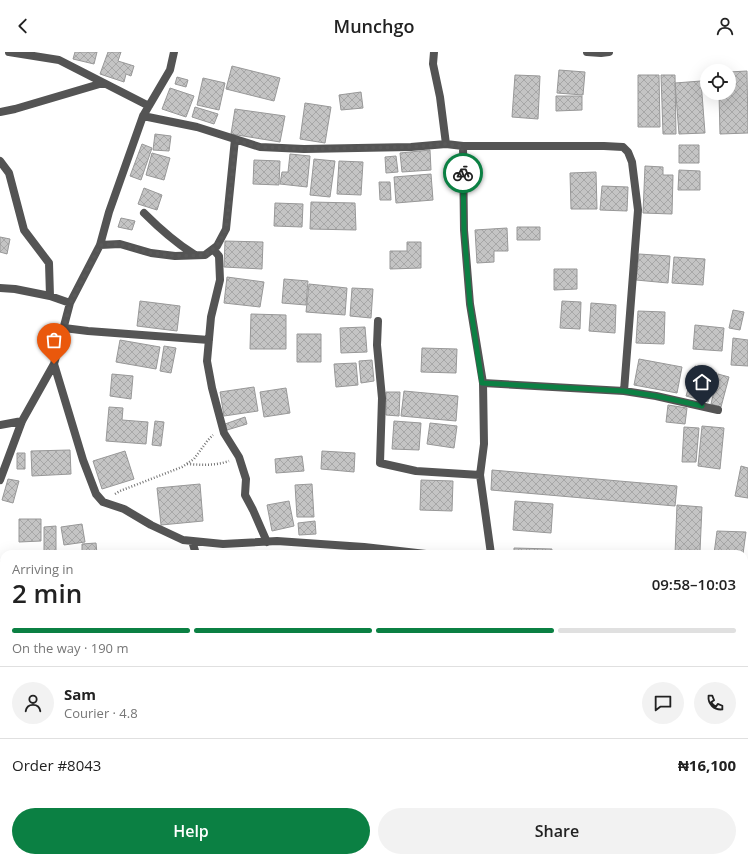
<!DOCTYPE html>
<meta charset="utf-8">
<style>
:root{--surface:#fff;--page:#f2f2f2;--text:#222;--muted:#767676;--line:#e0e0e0;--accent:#0b8043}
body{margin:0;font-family:"Open Sans",sans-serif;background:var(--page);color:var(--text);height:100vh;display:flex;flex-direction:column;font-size:15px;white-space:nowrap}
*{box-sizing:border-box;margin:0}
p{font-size:13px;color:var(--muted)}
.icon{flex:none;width:22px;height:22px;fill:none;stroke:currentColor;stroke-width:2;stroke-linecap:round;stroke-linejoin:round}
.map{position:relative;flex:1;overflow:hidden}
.side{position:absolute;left:0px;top:498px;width:748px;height:312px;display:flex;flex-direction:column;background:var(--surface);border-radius:12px 12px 0 0;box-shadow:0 4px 16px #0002}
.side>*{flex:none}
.buttons{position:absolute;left:700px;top:12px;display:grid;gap:8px}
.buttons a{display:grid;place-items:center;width:36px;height:36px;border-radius:50%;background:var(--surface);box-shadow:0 4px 16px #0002;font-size:20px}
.pin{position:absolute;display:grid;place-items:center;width:34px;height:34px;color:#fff;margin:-41px -17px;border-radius:50% 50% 50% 0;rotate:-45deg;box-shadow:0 0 4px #0007}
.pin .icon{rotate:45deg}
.courier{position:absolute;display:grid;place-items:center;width:40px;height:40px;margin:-20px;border:3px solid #0b8043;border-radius:50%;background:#fff;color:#222;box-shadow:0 1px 5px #0007}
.head em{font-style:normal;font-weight:600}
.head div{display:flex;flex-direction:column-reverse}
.head{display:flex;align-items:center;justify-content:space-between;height:68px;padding:0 12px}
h1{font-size:26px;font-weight:600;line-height:30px}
.bar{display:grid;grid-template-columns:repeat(4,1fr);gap:6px 4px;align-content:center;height:48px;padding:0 12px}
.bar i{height:5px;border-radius:3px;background:var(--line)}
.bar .selected{background:var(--accent)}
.bar p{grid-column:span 4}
.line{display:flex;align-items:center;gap:10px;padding:0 12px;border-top:1px solid var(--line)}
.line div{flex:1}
.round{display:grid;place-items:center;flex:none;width:42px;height:42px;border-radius:21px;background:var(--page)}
.button{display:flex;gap:8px;margin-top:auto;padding:8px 12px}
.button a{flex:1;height:46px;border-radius:24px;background:var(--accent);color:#fff;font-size:16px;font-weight:600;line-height:46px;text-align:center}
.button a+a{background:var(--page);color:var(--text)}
header{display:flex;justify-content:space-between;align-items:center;height:52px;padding:0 12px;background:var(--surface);font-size:18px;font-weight:600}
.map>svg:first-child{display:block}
</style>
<header><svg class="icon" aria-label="back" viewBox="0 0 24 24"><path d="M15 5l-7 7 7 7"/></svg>Munchgo<svg class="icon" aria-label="person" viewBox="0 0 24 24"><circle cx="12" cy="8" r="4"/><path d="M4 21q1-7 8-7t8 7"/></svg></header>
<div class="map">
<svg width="748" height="810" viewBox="0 0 748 810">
<defs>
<pattern id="building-cross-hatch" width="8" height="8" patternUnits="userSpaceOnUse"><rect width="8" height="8" fill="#c4c4c4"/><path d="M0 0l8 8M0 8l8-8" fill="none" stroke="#a7a7a7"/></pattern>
</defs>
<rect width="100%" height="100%" fill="#fff"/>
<path fill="#dbdbdb" d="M 0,620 L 4,630 L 4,771 L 0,770 Z"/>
<path fill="url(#building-cross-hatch)" stroke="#989898" d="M 75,0 L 97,0 L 94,12 L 73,7 Z
M 108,0 L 121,0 L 118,9 L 134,14 L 131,24 L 126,22 L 124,30 L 100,22 Z
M 232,14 L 280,26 L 274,49 L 226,37 Z
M 559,18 L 585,20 L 583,43 L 557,41 Z
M 747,19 L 748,81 L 720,82 L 719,41 L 729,41 L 729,20 Z
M 515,23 L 540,24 L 538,67 L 512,65 Z
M 638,23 L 659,23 L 660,75 L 638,75 Z
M 661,23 L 675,23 L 676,82 L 663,82 Z
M 177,25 L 188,28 L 186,35 L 175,32 Z
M 203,26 L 225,31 L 219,58 L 197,53 Z
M 701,29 L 705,81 L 679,82 L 675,31 Z
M 170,36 L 194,44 L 186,65 L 162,57 Z
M 361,40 L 363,56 L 341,58 L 339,43 Z
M 556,44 L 582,44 L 582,58 L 556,59 Z
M 305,51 L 331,55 L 325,91 L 300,87 Z
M 195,55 L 218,62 L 214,72 L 192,65 Z
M 235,57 L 285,64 L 280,90 L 231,82 Z
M 155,82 L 171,84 L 169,99 L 153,98 Z
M 142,92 L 152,96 L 141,128 L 130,124 Z
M 679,93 L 699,93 L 699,111 L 679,111 Z
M 430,98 L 431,118 L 402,120 L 400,101 Z
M 152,101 L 170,106 L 164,128 L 146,123 Z
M 290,102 L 310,104 L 307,135 L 280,132 L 282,120 L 288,120 Z
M 396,104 L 398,120 L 386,121 L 385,105 Z
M 314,107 L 335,109 L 330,145 L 310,143 Z
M 254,108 L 280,109 L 279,133 L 253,132 Z
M 339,109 L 363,110 L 361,143 L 337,142 Z
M 645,114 L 663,115 L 663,123 L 673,123 L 672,162 L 643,161 Z
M 679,118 L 700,119 L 700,138 L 678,138 Z
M 596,120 L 597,157 L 571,157 L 570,121 Z
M 431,122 L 433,148 L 396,151 L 394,125 Z
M 379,130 L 390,130 L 391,148 L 380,148 Z
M 602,134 L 628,135 L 627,159 L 600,158 Z
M 144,136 L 162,143 L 157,158 L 138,152 Z
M 311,150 L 355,151 L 356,178 L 310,177 Z
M 275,151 L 303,152 L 302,175 L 274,174 Z
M 121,166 L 135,169 L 132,178 L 118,175 Z
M 517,175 L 540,175 L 540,188 L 517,188 Z
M 507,176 L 508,199 L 494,199 L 494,210 L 477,211 L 475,178 Z
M 0,185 L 10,187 L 7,202 L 0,200 Z
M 225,189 L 263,190 L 262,217 L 224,215 Z
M 407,190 L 421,190 L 421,216 L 390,217 L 390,199 L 407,199 Z
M 639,202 L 670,204 L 668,231 L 636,228 Z
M 674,205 L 705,207 L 703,233 L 672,231 Z
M 554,217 L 577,217 L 577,237 L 554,238 Z
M 227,225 L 264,230 L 260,255 L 224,251 Z
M 284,227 L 308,229 L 306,253 L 282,251 Z
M 309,232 L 347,236 L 345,263 L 306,260 Z
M 352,236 L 373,237 L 371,266 L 350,264 Z
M 140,249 L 180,254 L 177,279 L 137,274 Z
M 562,249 L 581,250 L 580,277 L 560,276 Z
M 591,251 L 616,253 L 615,281 L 589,279 Z
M 733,258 L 744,260 L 740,278 L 729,276 Z
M 638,259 L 665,260 L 664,292 L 636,291 Z
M 251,262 L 286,263 L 286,297 L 250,297 Z
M 695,273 L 724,276 L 722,299 L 693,297 Z
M 365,275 L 367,300 L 341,301 L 340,276 Z
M 297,282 L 321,282 L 321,310 L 297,310 Z
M 733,286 L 748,288 L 748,314 L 731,313 Z
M 120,288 L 160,295 L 156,317 L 116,310 Z
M 164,294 L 176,296 L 171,321 L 160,319 Z
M 422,296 L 457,297 L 456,321 L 421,320 Z
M 639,307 L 682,315 L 677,341 L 634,333 Z
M 372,308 L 374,329 L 361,331 L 359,309 Z
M 356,311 L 358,333 L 336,335 L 334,312 Z
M 695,314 L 717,321 L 708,350 L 686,344 Z
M 112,322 L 133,324 L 131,347 L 110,344 Z
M 718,322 L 729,325 L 721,355 L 711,352 Z
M 254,335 L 258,359 L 224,364 L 220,340 Z
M 286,336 L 290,361 L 264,365 L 260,340 Z
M 404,339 L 458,344 L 456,369 L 401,364 Z
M 386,340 L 400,340 L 399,364 L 386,363 Z
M 668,353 L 687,356 L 685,372 L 666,370 Z
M 109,355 L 123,356 L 122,368 L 148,370 L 146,392 L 106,389 Z
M 245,365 L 247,372 L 227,378 L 225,372 Z
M 155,369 L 164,370 L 161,394 L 152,393 Z
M 394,369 L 421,371 L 419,398 L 392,397 Z
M 430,371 L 457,374 L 454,396 L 427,392 Z
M 702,374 L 724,376 L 720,417 L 698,414 Z
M 684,375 L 699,376 L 696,410 L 682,410 Z
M 70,398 L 71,422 L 32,424 L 31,399 Z
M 125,399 L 134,427 L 102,437 L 93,409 Z
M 322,399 L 355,401 L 354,420 L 321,417 Z
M 17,401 L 25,401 L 25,417 L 17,417 Z
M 302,404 L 304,419 L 276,421 L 275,407 Z
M 741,414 L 748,416 L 748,446 L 735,444 Z
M 492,418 L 677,434 L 675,454 L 491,438 Z
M 8,427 L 19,429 L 13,451 L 2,448 Z
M 421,428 L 453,429 L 452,459 L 420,458 Z
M 200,432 L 203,469 L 161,473 L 157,436 Z
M 312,432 L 314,465 L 297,465 L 295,433 Z
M 289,449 L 294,474 L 272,479 L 267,453 Z
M 515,449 L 553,452 L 551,481 L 513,478 Z
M 677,453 L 702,455 L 700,499 L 689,498 L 689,502 L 675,502 Z
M 19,467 L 41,467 L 41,489 L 19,490 Z
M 315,469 L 316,482 L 299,483 L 298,471 Z
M 82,472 L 85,490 L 64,493 L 61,475 Z
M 56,474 L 56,502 L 44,502 L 44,475 Z
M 717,479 L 746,480 L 743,502 L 714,502 Z
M 96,491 L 97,502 L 82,502 L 82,492 Z
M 514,496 L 552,497 L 551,502 L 514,502 Z
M 0,509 L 4,509 L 4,529 L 0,529 Z
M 0,566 L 4,567 L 4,614 L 0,613 Z
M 744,646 L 748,647 L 748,683 L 744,683 L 745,673 L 744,673 Z
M 746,728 L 748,728 L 748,750 L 744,749 L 744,741 Z
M 57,806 L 70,806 L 70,810 L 57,810 Z
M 148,806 L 160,806 L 160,810 L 148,810 Z
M 380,806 L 413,806 L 411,810 L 378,810 Z
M 428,806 L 447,806 L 447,810 L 427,810 Z
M 652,806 L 674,806 L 674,810 L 652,810 Z
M 690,806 L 719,806 L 719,810 L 691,810 Z"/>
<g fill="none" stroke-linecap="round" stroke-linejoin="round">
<path stroke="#767676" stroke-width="2.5" stroke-dasharray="1 2" stroke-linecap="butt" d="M 187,412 C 202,413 215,414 229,409
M 115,442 L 120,439 L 182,415 L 194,407 L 208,388 L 213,383
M 0,558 L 4,558"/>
<path stroke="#545454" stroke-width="8" d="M 9,0 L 59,8 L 149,54
M 434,0 L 433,12 L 440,45 L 446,92 L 463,94 L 464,178 L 470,252 L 483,331 L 484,392 L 480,423 L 491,502
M 587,0 L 601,1 L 609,0
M 0,60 L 15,57 L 103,31
M 143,64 L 197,75 L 260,95 L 304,97 L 411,95 L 446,92
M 463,94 L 604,94 L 623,95 L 628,100 L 632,110 L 638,158 L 624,339
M 0,109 L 9,121 L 24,178 L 49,211 L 50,244
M 144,161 C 160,177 176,191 195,203
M 100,193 L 120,192 L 151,201 L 175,204 L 205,203 L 217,194 L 226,177 L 235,87
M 213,197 L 219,204 L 220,228 L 211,265 L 207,309 L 212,336 L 224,381 L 239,405 L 246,427 L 245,443 L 253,458 L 267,490
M 0,236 L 15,237 L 50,244 L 70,251
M 378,269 L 377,293 L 382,346 L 380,411 L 416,419 L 480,423
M 64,276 L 88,279 L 209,288
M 54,312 L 83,408 L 96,442 L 103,450 L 124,457 L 151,473 L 183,488 L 223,492 L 277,489 L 364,495 L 426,502
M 483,331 L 624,339 L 656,344 L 718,358
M 0,373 L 22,369
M 0,428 L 22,369 L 54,312 L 70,251 L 100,193 L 109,160 L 143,64 L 170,18 L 174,0
M 192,489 L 196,502
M 744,527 L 748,527
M 744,699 L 748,699
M 0,779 L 4,780
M 179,806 L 219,810
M 520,806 L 521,810"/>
</g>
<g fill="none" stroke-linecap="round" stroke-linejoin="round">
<path stroke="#595959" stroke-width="4" stroke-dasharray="0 7.2" d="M 54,312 L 70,252 L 100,193 L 120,192 L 151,201 L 175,204 L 205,203 L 217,194 L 226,177 L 236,88 L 260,95 L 304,97 L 411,95 L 446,92 L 462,94 L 463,121"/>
<path stroke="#0b8043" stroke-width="5" d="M 463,121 L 464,178 L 470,252 L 482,331 L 624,339 L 656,344 L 702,354"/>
</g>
</svg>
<div class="buttons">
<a><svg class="icon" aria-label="locate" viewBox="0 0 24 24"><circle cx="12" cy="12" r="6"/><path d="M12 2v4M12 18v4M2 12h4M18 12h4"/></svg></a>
</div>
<div class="pin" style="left:54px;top:312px;background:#ea580c"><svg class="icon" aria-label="bag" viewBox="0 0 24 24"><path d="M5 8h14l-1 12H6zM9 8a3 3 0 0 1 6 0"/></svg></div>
<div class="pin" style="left:702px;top:354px;background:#1f2937"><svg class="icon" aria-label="home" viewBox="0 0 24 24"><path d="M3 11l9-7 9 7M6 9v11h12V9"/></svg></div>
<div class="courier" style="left:463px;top:121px"><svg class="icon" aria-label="bike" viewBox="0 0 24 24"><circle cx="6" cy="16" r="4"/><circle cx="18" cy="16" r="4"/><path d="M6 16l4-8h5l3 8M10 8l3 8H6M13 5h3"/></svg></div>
<section class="side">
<div class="head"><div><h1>2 min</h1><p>Arriving in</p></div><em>09:58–10:03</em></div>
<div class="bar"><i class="selected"></i><i class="selected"></i><i class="selected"></i><i></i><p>On the way · 190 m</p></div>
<div class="line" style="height:72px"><a class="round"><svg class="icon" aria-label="person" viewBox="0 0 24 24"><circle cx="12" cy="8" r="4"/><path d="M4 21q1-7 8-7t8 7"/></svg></a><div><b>Sam</b><p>Courier · 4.8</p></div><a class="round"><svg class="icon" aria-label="chat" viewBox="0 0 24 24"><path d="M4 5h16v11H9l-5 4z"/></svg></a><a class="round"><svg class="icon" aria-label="phone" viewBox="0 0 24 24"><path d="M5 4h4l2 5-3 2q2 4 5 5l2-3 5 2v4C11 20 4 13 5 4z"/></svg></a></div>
<div class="line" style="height:52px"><div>Order #8043</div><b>₦16,100</b></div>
<div class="button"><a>Help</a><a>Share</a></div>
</section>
</div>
